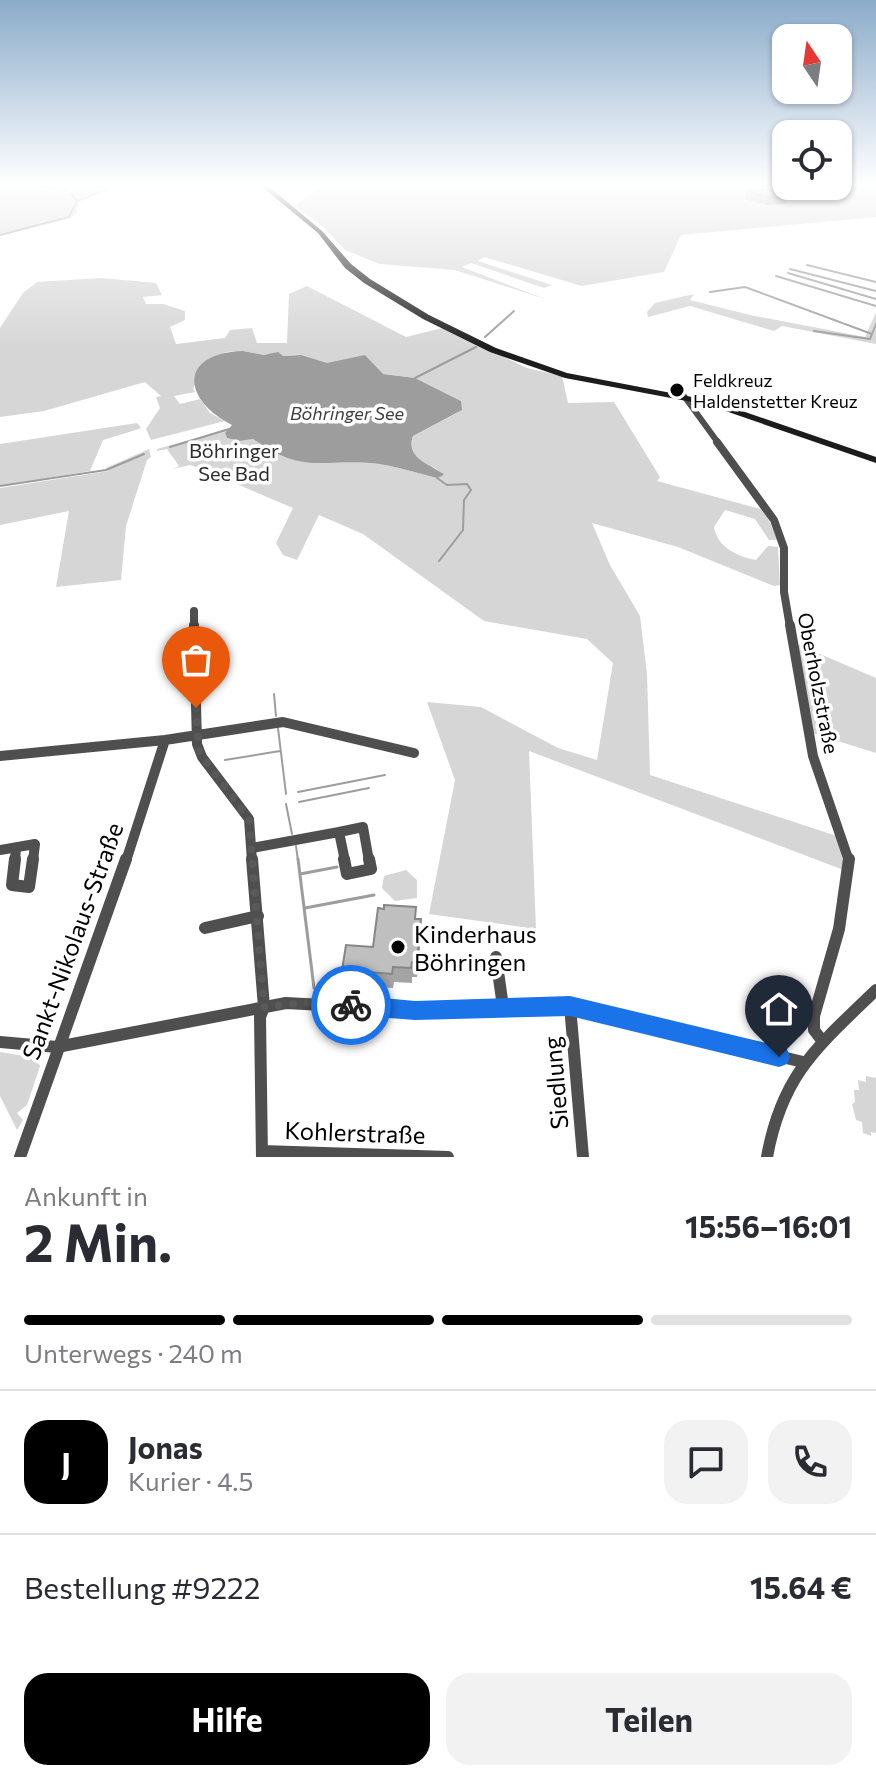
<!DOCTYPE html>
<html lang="de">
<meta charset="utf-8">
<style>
:root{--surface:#fff;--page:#f2f2f3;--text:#2b2b33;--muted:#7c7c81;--line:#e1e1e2;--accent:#000}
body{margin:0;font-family:Commissioner,sans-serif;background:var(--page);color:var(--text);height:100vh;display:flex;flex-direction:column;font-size:30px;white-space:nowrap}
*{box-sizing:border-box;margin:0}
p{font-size:26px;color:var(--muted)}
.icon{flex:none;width:44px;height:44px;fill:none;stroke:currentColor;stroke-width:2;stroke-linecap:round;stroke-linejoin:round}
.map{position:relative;height:1157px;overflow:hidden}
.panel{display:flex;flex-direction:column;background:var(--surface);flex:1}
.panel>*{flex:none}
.needle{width:52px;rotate:347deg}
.tools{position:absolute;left:772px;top:24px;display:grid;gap:16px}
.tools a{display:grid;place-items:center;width:80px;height:80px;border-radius:16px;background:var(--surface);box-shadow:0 2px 6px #0004;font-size:40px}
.pin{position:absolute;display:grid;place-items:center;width:68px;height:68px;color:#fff;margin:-82px -34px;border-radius:50% 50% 50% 0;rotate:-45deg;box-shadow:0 0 8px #0007}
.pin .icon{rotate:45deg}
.courier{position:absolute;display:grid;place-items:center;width:80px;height:80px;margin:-40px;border:6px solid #1a73e8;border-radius:50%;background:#fff;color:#222;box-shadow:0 2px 10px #0007}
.headline em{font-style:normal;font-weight:700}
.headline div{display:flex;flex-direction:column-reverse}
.headline{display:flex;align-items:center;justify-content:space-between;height:136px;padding:0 24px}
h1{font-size:52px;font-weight:700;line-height:60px}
.bar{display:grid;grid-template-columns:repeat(4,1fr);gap:12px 8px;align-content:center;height:96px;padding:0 24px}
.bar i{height:10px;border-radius:6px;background:var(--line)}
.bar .current{background:var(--accent)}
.bar p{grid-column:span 4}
.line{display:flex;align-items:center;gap:20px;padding:0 24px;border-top:2px solid var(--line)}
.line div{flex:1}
.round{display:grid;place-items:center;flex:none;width:84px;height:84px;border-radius:24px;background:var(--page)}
.action{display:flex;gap:16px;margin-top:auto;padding:16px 24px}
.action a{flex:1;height:92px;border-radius:24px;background:var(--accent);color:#fff;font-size:32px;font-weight:700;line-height:92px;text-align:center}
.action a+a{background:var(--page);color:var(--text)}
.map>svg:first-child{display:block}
</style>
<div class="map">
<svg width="876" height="1157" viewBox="0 0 876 1157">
<rect width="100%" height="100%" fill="#fff"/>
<path fill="#d6d6d6" d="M 0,186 L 123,186 L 81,197 L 76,214 L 70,218 L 0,236 Z
M 321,186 L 876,186 L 876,217 L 681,235 L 664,272 L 582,286 L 484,257 L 478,261 L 552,285 L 544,288 L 471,263 L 462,267 L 548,300 L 455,270 L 380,264 L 345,250 L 322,226 L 295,206 Z
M 101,278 L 156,283 L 162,295 L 143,297 L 146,304 L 163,304 L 185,311 L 185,320 L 170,327 L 176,344 L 225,338 L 230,330 L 252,328 L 257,343 L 287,343 L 289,294 L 307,286 L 406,337 L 442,328 L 527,368 L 562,376 L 568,403 L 614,402 L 660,477 L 657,481 L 764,510 L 778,540 L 769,540 L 755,519 L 725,510 L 714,527 C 717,547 738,557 756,560 L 768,546 L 778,547 L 780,585 L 774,586 L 678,547 L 592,523 L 610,565 L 640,616 L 647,674 L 650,775 L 843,838 L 849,872 L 529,751 L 536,929 L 429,914 L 455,780 L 427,702 L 481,707 L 558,748 L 597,760 L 613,663 L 587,639 L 484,621 L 363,534 L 319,515 L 297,560 L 283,555 L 276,543 L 293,508 L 199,468 L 190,465 L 173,469 L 179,466 L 167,449 L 157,451 L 157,449 L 229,429 L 225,433 L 227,438 L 240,441 L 253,439 C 301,472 319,460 371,463 C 393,465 416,473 437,478 L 443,473 C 429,464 405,457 413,436 L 457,413 L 461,401 L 415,378 L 383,374 L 376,370 L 372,362 L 327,363 L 296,355 L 283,356 L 277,353 L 264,355 L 243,351 L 226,352 L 208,361 L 193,388 L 195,392 L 174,396 L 180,404 L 200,399 L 210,413 L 225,421 L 151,440 L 146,429 L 160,408 L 156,397 L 161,396 L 145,382 L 44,411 L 0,417 L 0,328 L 23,293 L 37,282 Z
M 694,294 L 690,300 L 750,315 L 865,337 L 876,312 L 876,344 L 782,326 L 774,331 L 690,306 L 648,317 L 647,312 L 655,303 Z
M 137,423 L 141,428 L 139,429 L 103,440 L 90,471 L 0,486 L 0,444 Z
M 149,449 L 151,457 L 147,460 L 126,526 L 121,580 L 56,587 L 69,511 L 0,525 L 0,488 L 109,471 L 106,468 Z
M 792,642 L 876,678 L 876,753 L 809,732 Z
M 406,870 L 417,880 L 417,898 L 395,901 L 382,888 L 384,876 Z
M 0,1052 L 36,1058 L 40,1066 L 27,1105 L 17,1113 L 23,1120 L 17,1130 L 0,1096 Z
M 866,1076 L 876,1078 L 876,1133 L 871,1132 L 871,1136 L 863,1133 L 862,1122 L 856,1120 L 852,1104 L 855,1102 L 854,1090 L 859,1090 L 858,1080 L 866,1082 Z"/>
<path fill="#9d9d9d" d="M 243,351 L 264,355 L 278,352 L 283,356 L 301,355 L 327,363 L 365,355 L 383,374 L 415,378 L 461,401 L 462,410 L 413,436 C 405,457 429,464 444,474 L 442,476 L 437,478 C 416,473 393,465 371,463 C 317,460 302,473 253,439 L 240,441 L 227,438 L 225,433 L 232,425 C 181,399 179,353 243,351 Z"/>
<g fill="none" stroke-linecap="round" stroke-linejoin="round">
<path stroke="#9d9d9d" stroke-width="2" d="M 44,186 L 67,191
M 70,193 L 77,201
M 0,235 L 69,217 L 77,201 L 115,186
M 807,265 L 876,282
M 790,269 L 876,291
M 788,273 L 876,299
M 776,276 L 876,306
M 710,292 L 745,287 L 872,334
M 814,331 L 870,339 L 876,324
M 485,337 L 514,311
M 415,378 L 476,347
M 170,447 L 229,429
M 437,478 L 447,485 L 467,484 L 471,490 L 464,500 L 463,530 L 439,561
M 0,486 L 106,470 L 144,454
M 274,694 L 276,716
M 278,728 L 286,794
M 225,760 L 280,751
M 298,792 L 385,775
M 299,802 L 369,788
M 286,804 L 292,834
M 296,846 L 298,861"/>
<path stroke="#9d9d9d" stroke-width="3" d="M 298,859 L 314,988
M 300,874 L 337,867
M 305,908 L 374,895"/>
<path stroke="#4f4f4f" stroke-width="6" d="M 684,396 L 719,444"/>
<path stroke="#4f4f4f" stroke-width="8" d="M 717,442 L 774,520 L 784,548 L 784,592 L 790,627
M 194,611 L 194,627"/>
<path stroke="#4f4f4f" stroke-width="10" d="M 194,625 L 197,744 L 202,757 L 249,819 L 252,861
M 790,625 L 813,756 L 849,861
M 0,756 L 165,740 L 283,722 L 414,753
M 339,832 L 345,861
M 339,832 L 363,827 L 369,861
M 252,848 L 339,832
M 0,850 L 35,844 L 33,861
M 15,861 L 16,848
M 126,861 L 165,740"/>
<path stroke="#4f4f4f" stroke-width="12" d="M 15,859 L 12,885 L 29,887 L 33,859
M 252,859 L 264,1007 L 260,1017 L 262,1157
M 344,859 L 347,874 L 371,869 L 369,859
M 205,928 L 258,916
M 496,957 L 503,1007
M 570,1006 L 583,1157
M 0,1042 L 57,1047 L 286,1003 L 415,1010 L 570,1006 L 803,1062
M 823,1042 L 814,1030 L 814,1016 L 839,929 L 849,859
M 262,1151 L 448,1157
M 20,1157 L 126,859
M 767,1157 C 782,1074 818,1046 876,990"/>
<path fill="#1c1c1c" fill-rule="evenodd" d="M 261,186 L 268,186 L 322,231 L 351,264 L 370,279 L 429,315 L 496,348 L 567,373 L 713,401 L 876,457 L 876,463 L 708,405 L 565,378 L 490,352 L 423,319 L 364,283 L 345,268 L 318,233 Z"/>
</g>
<path fill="#a4a4a4" d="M 746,191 L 787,196 L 786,204 L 766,205 L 745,199 Z
M 416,907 L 416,919 L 421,934 L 417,977 L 412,977 L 412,983 L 394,982 L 393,988 L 344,985 L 342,970 L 373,947 Z"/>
<path fill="#868686" d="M 787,196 L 786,204 L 766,205 L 768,197 Z
M 421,919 L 421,934 L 417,977 L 417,962 Z"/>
<path fill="#bfbfbf" stroke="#868686" stroke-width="2" d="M 767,190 L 787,196 L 768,197 L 746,191 Z
M 384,905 L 416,907 L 415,919 L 421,919 L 417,962 L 412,962 L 411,968 L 393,967 L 392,974 L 342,970 L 346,945 L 373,947 L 378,908 L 384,909 Z"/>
<linearGradient id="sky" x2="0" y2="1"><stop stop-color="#8aabca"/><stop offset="0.53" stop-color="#fff"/><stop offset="1" stop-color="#fff" stop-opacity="0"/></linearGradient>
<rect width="876" height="348" fill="url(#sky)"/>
<path fill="#1a73e8" d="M 351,995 L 415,1001 L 570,996 L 779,1046 L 787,1049 L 790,1057 L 787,1064 L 779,1067 L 570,1016 L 415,1020 L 351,1015 L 344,1012 L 341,1005 L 344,998 Z"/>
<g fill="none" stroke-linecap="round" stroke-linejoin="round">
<path stroke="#595959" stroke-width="8" stroke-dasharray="0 14.4" d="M 196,708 L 199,752 L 249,819 L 264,1007 L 311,1002 L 351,1005"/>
</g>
<g fill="#000" stroke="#fff" stroke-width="3">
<circle cx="677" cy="390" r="8"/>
<circle cx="398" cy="947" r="8"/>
</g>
<g text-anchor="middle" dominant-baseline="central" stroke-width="7" stroke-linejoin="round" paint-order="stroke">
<g font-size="18" fill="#000" stroke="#fff" text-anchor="start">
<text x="693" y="380">Feldkreuz<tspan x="693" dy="21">Haldenstetter Kreuz</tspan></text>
</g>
<g font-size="18" font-style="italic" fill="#3e3e3e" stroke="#fff">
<text x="347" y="413">Böhringer See</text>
</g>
<g font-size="20" fill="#2d2d2d" stroke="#fff">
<text x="234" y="450">Böhringer<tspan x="234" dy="23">See Bad</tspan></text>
</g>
<g font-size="20" fill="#000" stroke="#fff">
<text transform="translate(819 683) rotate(79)">Oberholzstraße</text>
</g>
<g font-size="24" fill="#000" stroke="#fff" text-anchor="start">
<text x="414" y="933">Kinderhaus<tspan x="414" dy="28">Böhringen</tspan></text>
</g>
<g font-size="24" fill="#000" stroke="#fff">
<text transform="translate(72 941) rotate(-70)">Sankt-Nikolaus-Straße</text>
<text transform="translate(555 1083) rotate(-95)">Siedlung</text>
<text transform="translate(355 1132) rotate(2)">Kohlerstraße</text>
</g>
</g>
</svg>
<div class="tools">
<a><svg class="needle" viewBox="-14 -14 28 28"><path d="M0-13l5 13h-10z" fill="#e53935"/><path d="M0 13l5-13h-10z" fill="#7c7c81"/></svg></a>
<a><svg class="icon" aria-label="locate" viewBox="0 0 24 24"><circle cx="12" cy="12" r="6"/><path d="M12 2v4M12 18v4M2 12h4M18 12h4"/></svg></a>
</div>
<div class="pin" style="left:196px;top:708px;background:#ea580c"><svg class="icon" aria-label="bag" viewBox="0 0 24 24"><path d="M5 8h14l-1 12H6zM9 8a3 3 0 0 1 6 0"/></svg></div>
<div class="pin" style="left:779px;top:1057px;background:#1f2937"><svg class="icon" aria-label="home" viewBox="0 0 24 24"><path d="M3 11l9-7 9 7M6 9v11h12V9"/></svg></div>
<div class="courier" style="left:351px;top:1005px"><svg class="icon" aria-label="bike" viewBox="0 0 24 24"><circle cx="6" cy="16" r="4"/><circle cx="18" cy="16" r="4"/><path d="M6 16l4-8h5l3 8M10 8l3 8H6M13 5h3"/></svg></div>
</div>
<section class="panel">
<div class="headline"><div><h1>2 Min.</h1><p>Ankunft in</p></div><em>15:56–16:01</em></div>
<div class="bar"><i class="current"></i><i class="current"></i><i class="current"></i><i></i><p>Unterwegs · 240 m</p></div>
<div class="line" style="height:144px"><b class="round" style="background:var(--accent);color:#fff">J</b><div><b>Jonas</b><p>Kurier · 4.5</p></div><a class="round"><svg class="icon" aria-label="chat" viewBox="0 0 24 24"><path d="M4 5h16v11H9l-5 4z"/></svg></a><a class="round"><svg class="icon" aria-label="phone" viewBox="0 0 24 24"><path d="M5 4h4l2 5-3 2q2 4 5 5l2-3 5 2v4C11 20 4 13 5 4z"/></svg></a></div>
<div class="line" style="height:104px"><div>Bestellung #9222</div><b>15.64 €</b></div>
<div class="action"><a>Hilfe</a><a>Teilen</a></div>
</section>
